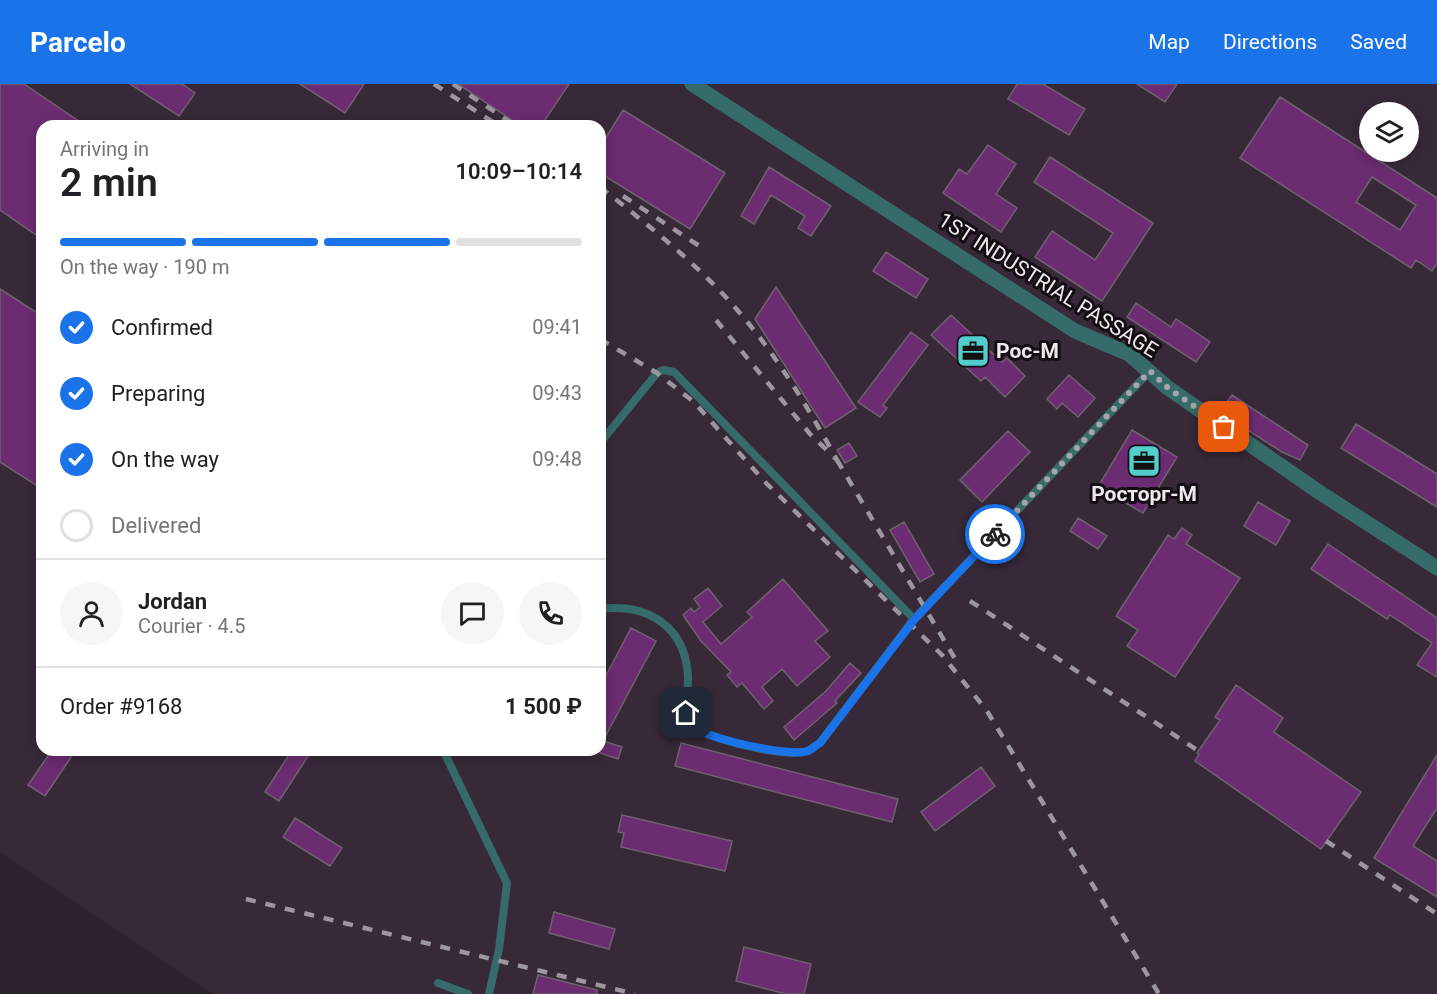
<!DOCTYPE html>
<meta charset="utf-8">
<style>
:root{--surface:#fff;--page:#f6f6f6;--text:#202124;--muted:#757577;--line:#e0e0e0;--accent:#1a73e8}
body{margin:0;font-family:Roboto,sans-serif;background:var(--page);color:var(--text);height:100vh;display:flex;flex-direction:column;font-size:22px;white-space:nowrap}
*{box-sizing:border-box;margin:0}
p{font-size:20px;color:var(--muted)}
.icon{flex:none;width:33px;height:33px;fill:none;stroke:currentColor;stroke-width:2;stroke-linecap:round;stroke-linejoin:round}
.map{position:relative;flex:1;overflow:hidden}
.details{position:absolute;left:36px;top:36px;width:570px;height:636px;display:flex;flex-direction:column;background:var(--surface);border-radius:18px;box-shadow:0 3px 15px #0003}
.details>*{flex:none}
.fabs{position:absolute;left:1359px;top:18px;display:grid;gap:12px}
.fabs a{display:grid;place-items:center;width:60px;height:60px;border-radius:50%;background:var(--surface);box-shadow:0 3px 15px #0003;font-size:30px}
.pin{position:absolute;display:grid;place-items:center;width:51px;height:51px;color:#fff;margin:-26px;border-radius:12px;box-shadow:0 3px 9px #0006}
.courier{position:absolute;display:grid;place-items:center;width:60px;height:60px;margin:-30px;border:4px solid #1a73e8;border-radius:50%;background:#fff;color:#222;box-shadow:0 2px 8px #0007}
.head em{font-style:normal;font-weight:600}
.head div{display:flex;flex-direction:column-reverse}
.head{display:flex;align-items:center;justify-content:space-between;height:102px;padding:0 24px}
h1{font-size:39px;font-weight:600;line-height:45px}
.bar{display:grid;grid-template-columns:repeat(4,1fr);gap:9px 6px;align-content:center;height:72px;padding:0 24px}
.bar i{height:8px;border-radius:4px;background:var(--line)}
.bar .selected{background:var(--accent)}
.bar p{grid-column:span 4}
.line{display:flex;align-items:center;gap:15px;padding:0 24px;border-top:2px solid var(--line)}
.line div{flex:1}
.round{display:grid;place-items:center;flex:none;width:63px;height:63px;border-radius:32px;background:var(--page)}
ol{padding:0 24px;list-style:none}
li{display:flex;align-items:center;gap:18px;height:66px}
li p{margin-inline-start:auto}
li .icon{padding:6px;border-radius:50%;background:var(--accent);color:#fff;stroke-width:4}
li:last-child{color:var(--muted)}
li i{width:33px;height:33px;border:3px solid var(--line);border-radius:50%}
header{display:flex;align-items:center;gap:36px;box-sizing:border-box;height:84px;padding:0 30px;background:var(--accent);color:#fff}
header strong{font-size:28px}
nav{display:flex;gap:33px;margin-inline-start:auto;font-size:21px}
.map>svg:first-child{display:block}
</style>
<header>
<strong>Parcelo</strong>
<nav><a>Map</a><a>Directions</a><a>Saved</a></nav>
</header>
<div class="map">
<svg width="1437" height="910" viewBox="0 0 1437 910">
<rect width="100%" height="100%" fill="#2d232e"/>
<path fill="#382939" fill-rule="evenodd" d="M 0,0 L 1437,0 L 1437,910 L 213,910 L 0,768 ZM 1370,28 L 1408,28 L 1408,68 L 1370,68 ZM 42,42 L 600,42 L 600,666 L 42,666 Z"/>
<path fill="#6c2c71" stroke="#6e626e" stroke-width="1.5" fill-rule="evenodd" d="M 0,0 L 24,0 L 86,42 L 42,42 L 42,155 L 0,126 Z
M 130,0 L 182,0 L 195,9 L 179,32 Z
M 300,0 L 364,0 L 345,29 Z
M 458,0 L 569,0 L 541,42 L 521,42 Z
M 1017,0 L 1043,0 L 1085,25 L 1069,51 L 1008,15 Z
M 1137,0 L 1177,0 L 1165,18 Z
M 1280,13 L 1437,114 L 1437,179 L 1432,187 L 1416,176 L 1411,184 L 1240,74 ZM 1372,93 L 1416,121 L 1400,146 L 1356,118 Z
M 623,26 L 725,89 L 690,145 L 600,89 L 600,63 Z
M 988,61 L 1016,80 L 996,110 L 1017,124 L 1001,148 L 943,109 L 959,85 L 967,90 Z
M 1050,73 L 1153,139 L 1102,217 L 1035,173 L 1052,147 L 1095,176 L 1113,149 L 1034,98 Z
M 769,83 L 831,122 L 811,152 L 798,144 L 805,132 L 771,111 L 754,140 L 741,132 Z
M 886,168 L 928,195 L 916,214 L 873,187 Z
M 776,203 L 856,324 L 825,344 L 755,235 Z
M 0,205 L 42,232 L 42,405 L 0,378 Z
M 1136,219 L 1171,243 L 1176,235 L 1210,258 L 1196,278 L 1127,233 Z
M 951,231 L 1002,278 L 1007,274 L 1025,292 L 1005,313 L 985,293 L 981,297 L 931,251 Z
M 911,248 L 928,261 L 883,321 L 887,324 L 880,333 L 858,318 Z
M 1069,291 L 1095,314 L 1078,333 L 1062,319 L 1057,325 L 1047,315 Z
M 1232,311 L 1308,361 L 1300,376 L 1282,368 L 1220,328 Z
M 1356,340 L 1437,390 L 1437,423 L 1341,364 Z
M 1132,346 L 1177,373 L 1143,429 L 1098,403 Z
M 1008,347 L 1030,368 L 982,418 L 960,396 Z
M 849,359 L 857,372 L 845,379 L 837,366 Z
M 1258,418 L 1290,437 L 1276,461 L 1244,442 Z
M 1078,434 L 1107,452 L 1098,465 L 1070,447 Z
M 904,438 L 934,490 L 920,498 L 890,446 Z
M 1182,444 L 1192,451 L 1186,460 L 1240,494 L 1175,593 L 1127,562 L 1138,546 L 1116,532 L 1168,451 L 1174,455 Z
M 1328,460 L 1437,534 L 1437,593 L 1417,581 L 1432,559 L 1390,531 L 1387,535 L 1311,485 Z
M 783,495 L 828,547 L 815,557 L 830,573 L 797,602 L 782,585 L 762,603 L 773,617 L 764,625 L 742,599 L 737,603 L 727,591 L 731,588 L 701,557 L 683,531 L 691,524 L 694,528 L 700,523 L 694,515 L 708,504 L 722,522 L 703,538 L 721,560 L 752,533 L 747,528 Z
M 631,544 L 656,557 L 603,657 L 622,663 L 618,675 L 600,669 L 600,603 Z
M 850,579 L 861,589 L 835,617 L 837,619 L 794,656 L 784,643 L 826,607 Z
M 1236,601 L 1283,634 L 1274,648 L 1361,708 L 1321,765 L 1195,677 L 1199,670 L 1197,669 L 1220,636 L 1215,633 Z
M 681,659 L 898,715 L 892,738 L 675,682 Z
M 52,666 L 76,666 L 45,712 L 28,701 Z
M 292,666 L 312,666 L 279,717 L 265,708 Z
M 1437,671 L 1437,724 L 1413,762 L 1437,777 L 1437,813 L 1374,774 Z
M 981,683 L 995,702 L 935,747 L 921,728 Z
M 622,731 L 732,757 L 725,787 L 621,763 L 624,749 L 618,748 Z
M 295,734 L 342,764 L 330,782 L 283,753 Z
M 554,828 L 615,845 L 609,865 L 549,849 Z
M 744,863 L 811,880 L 804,910 L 786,910 L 736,897 Z
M 538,891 L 597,906 L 597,910 L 533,910 Z"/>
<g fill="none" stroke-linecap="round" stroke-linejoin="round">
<path stroke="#356c6a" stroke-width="8" d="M 600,359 L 657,289 L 663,286 L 674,288 L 914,535 L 1150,287
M 600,525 C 646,519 685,541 688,592 C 689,609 681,626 693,642 C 713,656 784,674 808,667 C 812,665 816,661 820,659 L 914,535
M 443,666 L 507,799 L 499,865 L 489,910
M 438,899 L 468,910"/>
<path stroke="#356c6a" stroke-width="15" d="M 692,0 L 1075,247 L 1129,270 L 1168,304 L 1319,408 L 1437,484"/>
<path stroke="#9e969e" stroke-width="4.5" stroke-dasharray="10 10" stroke-linecap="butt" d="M 434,0 L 499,42
M 453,0 L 516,42
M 600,103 C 648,141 699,181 739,228 C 777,272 809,325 837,376 L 810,350 L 711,230
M 623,112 L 701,163
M 600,255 L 657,289 L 694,318 L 764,397 L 942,571 L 987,627 L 1159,910
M 837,376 L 957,578
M 970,517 L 1197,666
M 1326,757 L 1437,830
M 246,815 L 635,910"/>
</g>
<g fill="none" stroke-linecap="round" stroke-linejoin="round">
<path stroke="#aba3ab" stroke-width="6" stroke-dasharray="0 10.8" d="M 995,450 L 1150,287 L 1168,304 L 1224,343"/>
<path stroke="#1a73e8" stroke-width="8" d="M 686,629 C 688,634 689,638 693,642 C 706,655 790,673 808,667 C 812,665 816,661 820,659 L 914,536 L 995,450"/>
</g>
<defs>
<symbol id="office-square" viewBox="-11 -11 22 22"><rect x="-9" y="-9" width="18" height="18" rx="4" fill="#53cdc9" stroke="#130e13"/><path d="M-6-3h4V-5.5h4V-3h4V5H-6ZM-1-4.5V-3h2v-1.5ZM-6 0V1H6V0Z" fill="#111"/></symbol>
</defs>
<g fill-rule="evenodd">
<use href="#office-square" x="954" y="248" width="38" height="38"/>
<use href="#office-square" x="1125" y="358" width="38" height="38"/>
</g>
<g text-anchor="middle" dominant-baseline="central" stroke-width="6" stroke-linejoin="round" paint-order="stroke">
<g font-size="21" fill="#efe8ef" stroke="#130e13">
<text transform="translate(1048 201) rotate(32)">1ST INDUSTRIAL PASSAGE</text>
</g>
<g font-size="21" font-weight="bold" fill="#efe8ef" stroke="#130e13" text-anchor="start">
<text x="996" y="267">Рос-М</text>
<text x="1144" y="410" text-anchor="middle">Росторг-М</text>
</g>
</g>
</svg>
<div class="fabs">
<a><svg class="icon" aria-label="layers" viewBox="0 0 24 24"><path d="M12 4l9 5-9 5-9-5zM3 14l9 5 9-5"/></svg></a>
</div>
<div class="pin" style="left:1224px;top:343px;background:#ea580c"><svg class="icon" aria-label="bag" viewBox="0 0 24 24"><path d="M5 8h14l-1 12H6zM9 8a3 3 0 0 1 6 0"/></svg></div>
<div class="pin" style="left:686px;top:629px;background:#1f2937"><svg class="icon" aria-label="home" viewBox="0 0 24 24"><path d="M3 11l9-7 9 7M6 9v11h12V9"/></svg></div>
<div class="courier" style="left:995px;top:450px"><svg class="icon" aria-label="bike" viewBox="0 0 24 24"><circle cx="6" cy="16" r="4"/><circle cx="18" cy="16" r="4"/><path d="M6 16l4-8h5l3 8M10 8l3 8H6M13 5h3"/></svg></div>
<section class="details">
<div class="head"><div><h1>2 min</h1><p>Arriving in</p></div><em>10:09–10:14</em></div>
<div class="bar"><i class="selected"></i><i class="selected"></i><i class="selected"></i><i></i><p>On the way · 190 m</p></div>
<ol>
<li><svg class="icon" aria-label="check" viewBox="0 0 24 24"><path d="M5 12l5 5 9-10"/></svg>Confirmed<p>09:41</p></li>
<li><svg class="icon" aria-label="check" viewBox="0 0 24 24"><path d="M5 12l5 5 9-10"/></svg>Preparing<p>09:43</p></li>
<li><svg class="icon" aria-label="check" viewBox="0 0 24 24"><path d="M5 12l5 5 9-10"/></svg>On the way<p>09:48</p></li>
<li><i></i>Delivered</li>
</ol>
<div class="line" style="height:108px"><a class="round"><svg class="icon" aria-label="person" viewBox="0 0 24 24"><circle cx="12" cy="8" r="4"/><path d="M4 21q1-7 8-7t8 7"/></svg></a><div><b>Jordan</b><p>Courier · 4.5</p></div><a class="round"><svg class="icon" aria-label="chat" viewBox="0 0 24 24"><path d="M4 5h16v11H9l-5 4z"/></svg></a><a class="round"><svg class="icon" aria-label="phone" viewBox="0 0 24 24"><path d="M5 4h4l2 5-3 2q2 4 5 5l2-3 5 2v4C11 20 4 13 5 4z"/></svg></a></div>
<div class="line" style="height:78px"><div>Order #9168</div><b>1 500 ₽</b></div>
</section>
</div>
